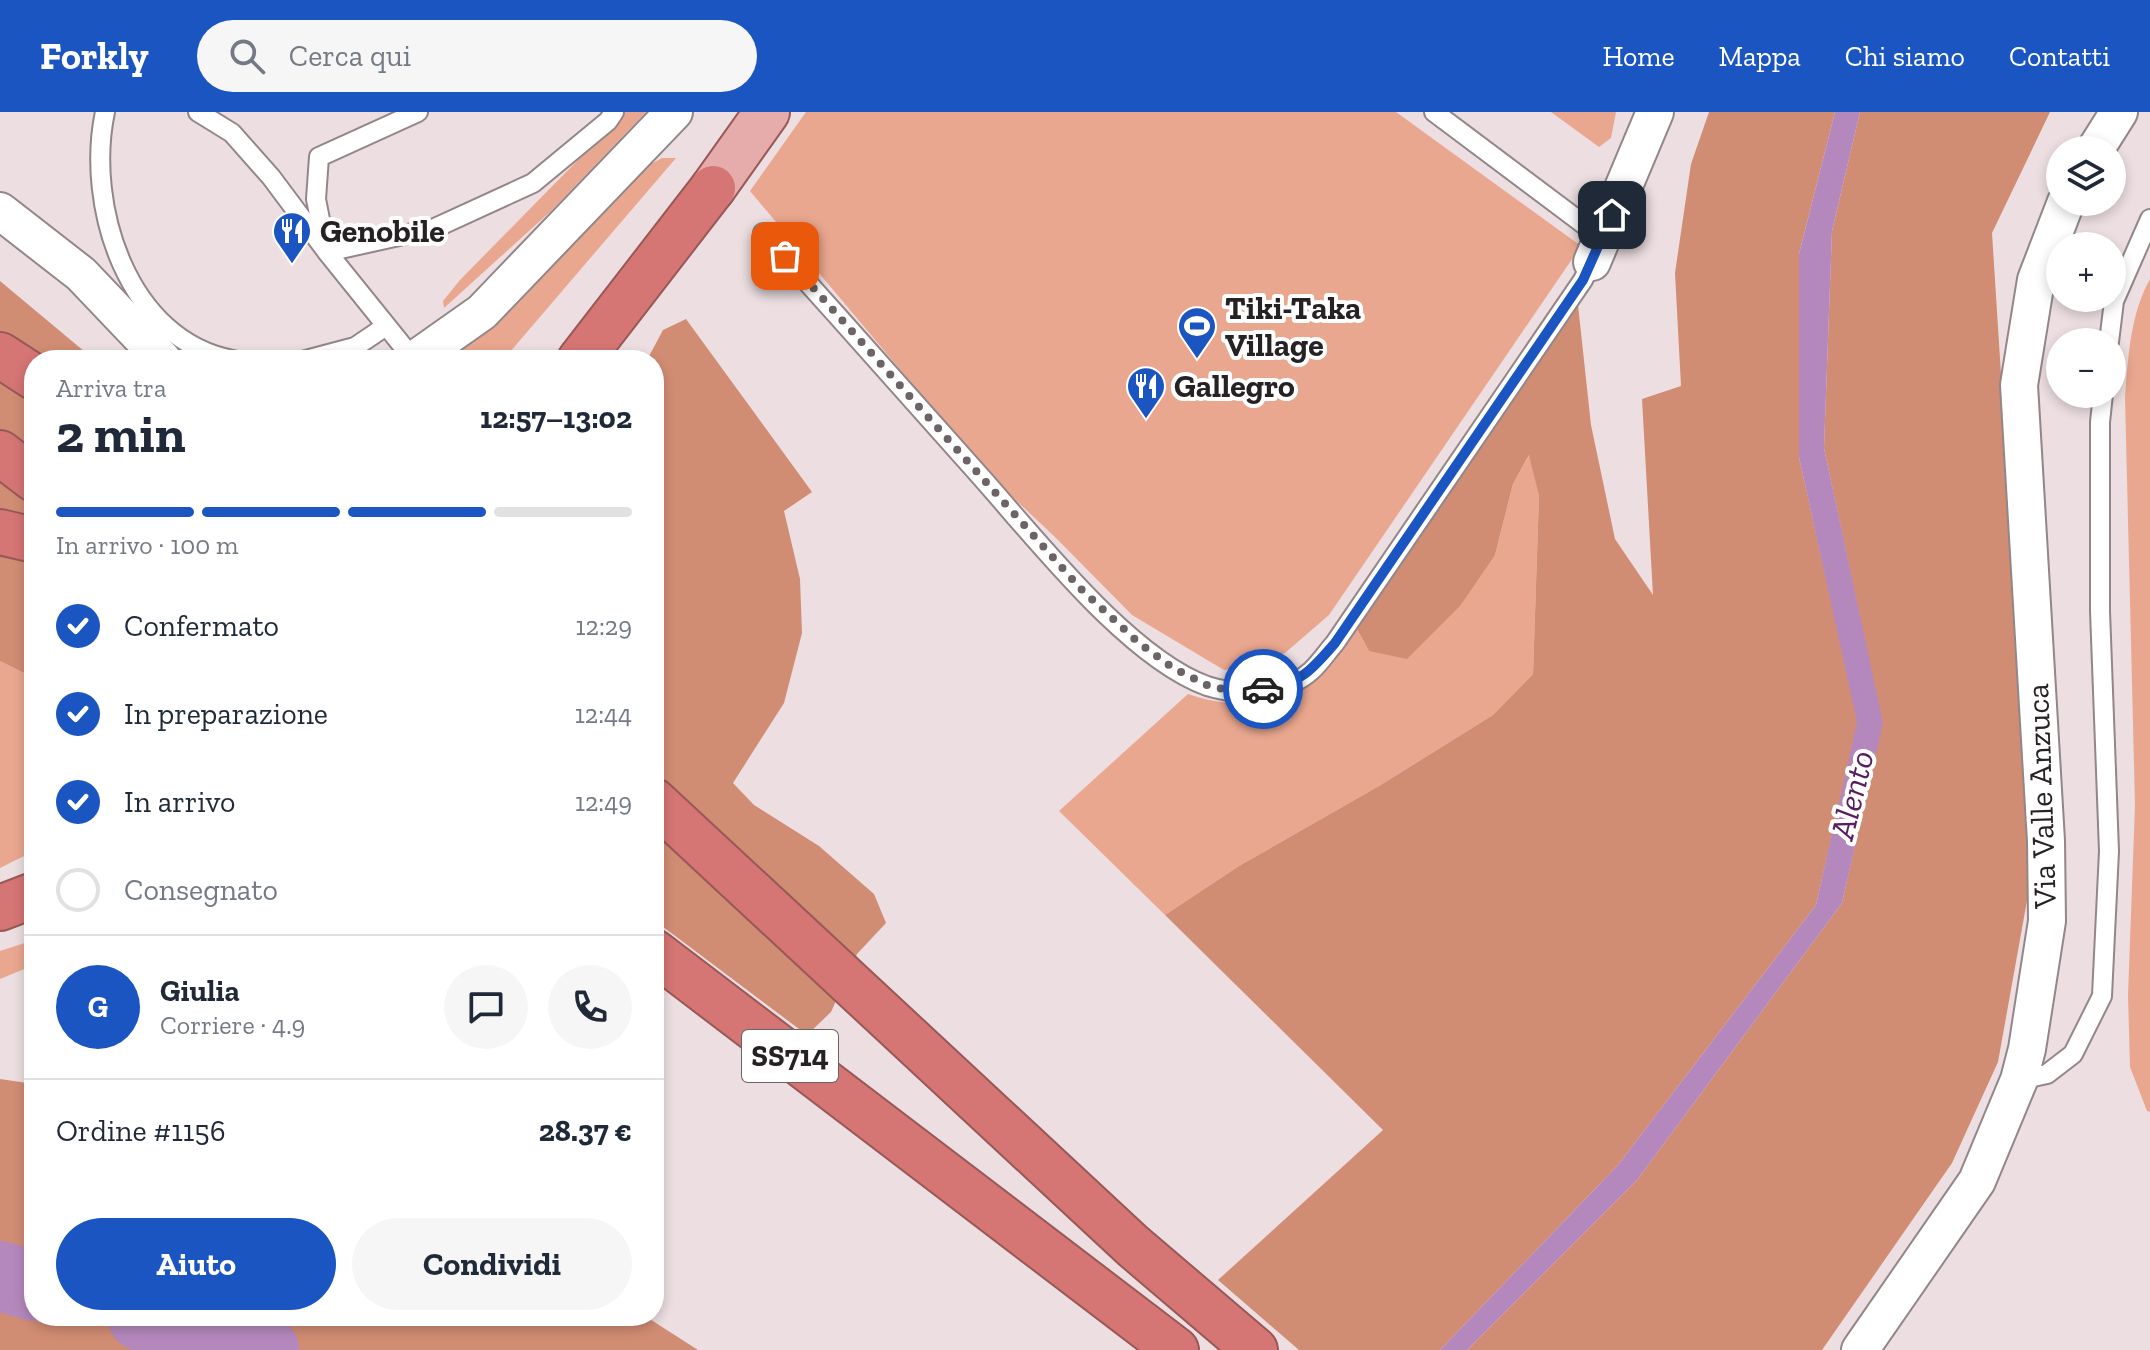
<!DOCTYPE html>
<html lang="it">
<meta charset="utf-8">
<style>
:root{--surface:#fff;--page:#f6f6f7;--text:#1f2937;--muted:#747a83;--line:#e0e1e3;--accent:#1b55c1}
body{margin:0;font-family:"Zilla Slab",serif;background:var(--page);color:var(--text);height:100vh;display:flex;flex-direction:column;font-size:30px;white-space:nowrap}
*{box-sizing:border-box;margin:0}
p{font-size:26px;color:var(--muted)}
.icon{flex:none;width:44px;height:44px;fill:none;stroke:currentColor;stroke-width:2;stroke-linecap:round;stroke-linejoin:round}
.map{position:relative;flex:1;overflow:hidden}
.sheet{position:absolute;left:24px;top:238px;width:640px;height:976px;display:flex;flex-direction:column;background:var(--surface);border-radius:32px;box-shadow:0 4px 12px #0003}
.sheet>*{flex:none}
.tools{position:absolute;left:2046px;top:24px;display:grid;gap:16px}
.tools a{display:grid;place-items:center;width:80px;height:80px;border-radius:50%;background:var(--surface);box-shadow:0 4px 12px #0003;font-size:40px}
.pin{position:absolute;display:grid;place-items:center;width:68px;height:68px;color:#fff;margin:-34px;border-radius:16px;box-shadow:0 4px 12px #0006}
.courier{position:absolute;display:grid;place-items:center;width:80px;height:80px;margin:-40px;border:6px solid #1b55c1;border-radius:50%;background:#fff;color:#222;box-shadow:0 2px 10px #0007}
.head em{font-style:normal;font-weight:700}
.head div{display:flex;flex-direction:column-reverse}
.head{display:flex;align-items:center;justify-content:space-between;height:136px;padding:0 32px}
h1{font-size:52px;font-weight:700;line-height:60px}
.bar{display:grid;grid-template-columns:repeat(4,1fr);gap:12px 8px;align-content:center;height:96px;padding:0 32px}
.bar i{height:10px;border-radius:6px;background:var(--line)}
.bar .selected{background:var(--accent)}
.bar p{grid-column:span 4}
.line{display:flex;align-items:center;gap:20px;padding:0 32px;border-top:2px solid var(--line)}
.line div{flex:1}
.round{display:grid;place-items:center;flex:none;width:84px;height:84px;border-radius:42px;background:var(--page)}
ol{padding:0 32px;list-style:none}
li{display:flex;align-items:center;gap:24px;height:88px}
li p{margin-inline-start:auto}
li .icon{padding:8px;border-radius:50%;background:var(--accent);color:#fff;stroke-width:4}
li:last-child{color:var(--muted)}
li i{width:44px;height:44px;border:4px solid var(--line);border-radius:50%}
.cta{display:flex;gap:16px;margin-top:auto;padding:16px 32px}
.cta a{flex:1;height:92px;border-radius:48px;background:var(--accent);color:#fff;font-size:32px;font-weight:700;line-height:92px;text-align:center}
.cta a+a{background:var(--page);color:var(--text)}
header{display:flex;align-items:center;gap:48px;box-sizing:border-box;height:112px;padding:0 40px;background:var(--accent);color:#fff}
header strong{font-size:38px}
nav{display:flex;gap:44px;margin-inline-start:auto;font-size:28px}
.search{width:560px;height:72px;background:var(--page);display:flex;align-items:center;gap:20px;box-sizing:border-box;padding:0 28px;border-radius:44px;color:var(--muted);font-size:30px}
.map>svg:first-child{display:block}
</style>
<header>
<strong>Forkly</strong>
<div class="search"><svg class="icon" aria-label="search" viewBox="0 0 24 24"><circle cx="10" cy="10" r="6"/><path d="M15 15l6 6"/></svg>Cerca qui</div>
<nav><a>Home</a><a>Mappa</a><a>Chi siamo</a><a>Contatti</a></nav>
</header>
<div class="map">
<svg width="2150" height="1238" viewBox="0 0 2150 1238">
<rect width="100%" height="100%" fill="#ecdee1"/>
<path fill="#eaa78f" d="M 625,0 L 646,0 L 551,99 L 444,196 L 443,189 L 460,168 Z
M 806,0 L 1396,0 L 1581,134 L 1329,503 L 1285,541 L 1259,554 L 1224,558 L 1132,503 L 1056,426 L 987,361 L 750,79 Z
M 1551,0 L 1616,0 L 1611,26 L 1599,35 Z
M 662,46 L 676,46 L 503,248 L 443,248 L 649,53 Z
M 2150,167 L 2150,1000 L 2147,999 L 2130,955 L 2128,883 L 2135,693 L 2125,286 C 2128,246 2130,203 2150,167 Z
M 1530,342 L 1539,384 L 1533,562 L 1493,603 L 1379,674 L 1239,754 L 1165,803 L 1059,699 L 1188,582 C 1236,599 1288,593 1326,556 C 1338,545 1347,530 1357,517 L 1369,539 L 1495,443 L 1513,372 Z
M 0,549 L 34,566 L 34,739 L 0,756 Z
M 34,828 L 34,853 L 0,867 L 0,839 Z"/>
<path fill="#d18d73" d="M 1709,0 L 1835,0 L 1799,142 L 1799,345 L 1858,610 L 1816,793 L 1618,1053 L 1440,1238 L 1299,1238 L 1218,1168 L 1383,1018 L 1165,803 L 1239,754 L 1379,674 L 1493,603 L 1533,562 L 1539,384 L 1529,343 L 1513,372 L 1495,443 L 1460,494 L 1407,547 L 1369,539 L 1357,517 L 1578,193 L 1591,313 L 1615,427 L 1653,483 L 1642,287 L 1681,274 L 1675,161 L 1691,52 Z
M 1860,0 L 2050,0 L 1992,121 L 2027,669 L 2028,783 L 1998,950 L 1952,1051 L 1822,1238 L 1467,1238 L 1637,1068 L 1842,791 L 1882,611 L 1824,336 L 1832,119 Z
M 0,169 L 85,240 L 98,248 L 34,248 L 34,566 L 0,549 Z
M 686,207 L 812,380 L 784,399 L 800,467 L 802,521 L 784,591 L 733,671 L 754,693 L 819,734 L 874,782 L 886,811 L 857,842 L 831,900 L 807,923 L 654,808 L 654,248 L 647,248 L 663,218 Z
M 0,967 L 34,972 L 34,1172 L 0,1163 Z
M 0,1166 L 34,1175 L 34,1204 L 138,1204 L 260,1238 L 0,1238 Z
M 148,1204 L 645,1204 L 698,1238 L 270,1238 Z"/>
<path fill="#b588bd" d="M 1835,0 L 1860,0 L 1832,119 L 1824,336 L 1883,611 L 1842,791 L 1637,1068 L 1467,1238 L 1440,1238 L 1618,1053 L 1816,793 L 1857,610 L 1799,345 L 1799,142 Z"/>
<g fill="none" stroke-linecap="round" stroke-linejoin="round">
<path stroke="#b588bd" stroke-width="70" d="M 0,1164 L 34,1174
M 142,1204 L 264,1238"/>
<defs>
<path id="lane" d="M 105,0 C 85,94 128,229 233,248
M 198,0 L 232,21 L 271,65 L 327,140 L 414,248
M 1434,0 L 1602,126
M 763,121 C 836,202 909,284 981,365 C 1037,428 1129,546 1207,574 C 1238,584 1286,582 1311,559 C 1320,551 1327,540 1335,531 L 1583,168 L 1592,150
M 324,128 L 316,87 L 319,45 L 418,0
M 327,140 L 435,116 L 533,71 L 608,9 L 614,0
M 2109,230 L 2114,189 L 2150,107
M 306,248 L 355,235 L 386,214
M 2019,968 L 2047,962 L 2073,942 L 2102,884 L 2109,739 L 2100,499 L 2100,310 L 2103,282"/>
<path id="street" d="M 2095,38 L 2119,0
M 0,99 L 81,162 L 163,248
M 1592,150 L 1655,0
M 414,248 L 482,200 L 674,0
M 1860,1238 L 1977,1069 L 2019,968 L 2027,937 L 2047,809 L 2046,729 L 2019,273 L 2036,168 L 2066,90"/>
<path id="primary" d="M 713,76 L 767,0"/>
<path id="highway" d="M 0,243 L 34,265
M 580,248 L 713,76
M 0,341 L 34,367
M 0,420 L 34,428
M 654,689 L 1133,1134 L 1255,1238
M 0,796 L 34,783
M 654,840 L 1176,1238"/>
</defs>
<use href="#lane" stroke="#928688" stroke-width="22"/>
<use href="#street" stroke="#928688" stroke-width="40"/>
<use href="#primary" stroke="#985857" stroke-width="48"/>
<use href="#highway" stroke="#985857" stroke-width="48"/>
<use href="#lane" stroke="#fff" stroke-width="18"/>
<use href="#street" stroke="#fff" stroke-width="36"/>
<use href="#primary" stroke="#e6acac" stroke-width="44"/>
<use href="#highway" stroke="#d57574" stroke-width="44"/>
</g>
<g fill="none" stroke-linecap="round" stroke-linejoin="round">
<path stroke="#6b6365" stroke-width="8" stroke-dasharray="0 14.4" d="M 785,144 L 1081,477 L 1139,531 L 1173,556 L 1207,573 L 1238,581 L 1263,577"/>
<path stroke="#1b55c1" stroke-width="10" d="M 1263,577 C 1300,572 1312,558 1335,531 L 1583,168 L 1612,103"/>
</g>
<defs>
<symbol id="restaurant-pin" viewBox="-11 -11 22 30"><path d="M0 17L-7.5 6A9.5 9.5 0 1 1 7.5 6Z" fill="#1b55c1" stroke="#fff"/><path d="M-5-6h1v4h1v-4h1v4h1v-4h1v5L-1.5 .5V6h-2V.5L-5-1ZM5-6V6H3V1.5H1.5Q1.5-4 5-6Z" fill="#fff"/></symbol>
<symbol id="stadium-pin" viewBox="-11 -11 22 30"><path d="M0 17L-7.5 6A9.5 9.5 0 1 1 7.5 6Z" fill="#1b55c1" stroke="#fff"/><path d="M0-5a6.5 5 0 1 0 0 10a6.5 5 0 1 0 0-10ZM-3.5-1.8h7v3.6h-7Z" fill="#fff"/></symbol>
</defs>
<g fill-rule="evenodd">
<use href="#restaurant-pin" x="270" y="97" width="44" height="60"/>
<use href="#stadium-pin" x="1175" y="192" width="44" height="60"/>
<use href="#restaurant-pin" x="1124" y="252" width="44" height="60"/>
</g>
<g text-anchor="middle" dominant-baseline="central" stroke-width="8" stroke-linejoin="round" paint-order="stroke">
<rect fill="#fff" stroke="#676464" stroke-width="2" x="742" y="918" width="96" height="52" rx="6"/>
<g font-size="30" font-weight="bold" fill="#262122">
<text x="790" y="944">SS714</text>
</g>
<g font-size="32" font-weight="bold" fill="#262122" stroke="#fff" text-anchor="start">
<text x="320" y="119">Genobile</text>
<text x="1225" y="196">Tiki-Taka<tspan x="1225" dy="37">Village</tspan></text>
<text x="1174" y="274">Gallegro</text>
</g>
<g font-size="32" fill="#262122" stroke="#fff">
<text transform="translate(2041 684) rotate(-92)">Via Valle Anzuca</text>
</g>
<g font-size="34" font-style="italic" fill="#561e5f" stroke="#fff">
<text transform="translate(1852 683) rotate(-76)">Alento</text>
</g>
</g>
</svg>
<div class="tools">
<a><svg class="icon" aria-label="layers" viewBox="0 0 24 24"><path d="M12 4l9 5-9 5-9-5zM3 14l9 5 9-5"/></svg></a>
<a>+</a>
<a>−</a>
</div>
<div class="pin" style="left:785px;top:144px;background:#ea580c"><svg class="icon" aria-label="bag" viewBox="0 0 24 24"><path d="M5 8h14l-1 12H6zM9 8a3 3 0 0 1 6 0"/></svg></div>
<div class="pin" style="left:1612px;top:103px;background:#1f2937"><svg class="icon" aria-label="home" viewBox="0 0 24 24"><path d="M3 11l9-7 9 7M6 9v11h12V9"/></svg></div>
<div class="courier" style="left:1263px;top:577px"><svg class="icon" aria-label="car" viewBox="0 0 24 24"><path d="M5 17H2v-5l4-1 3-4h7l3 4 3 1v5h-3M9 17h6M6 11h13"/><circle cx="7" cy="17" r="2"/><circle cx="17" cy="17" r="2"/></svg></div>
<section class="sheet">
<div class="head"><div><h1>2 min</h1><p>Arriva tra</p></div><em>12:57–13:02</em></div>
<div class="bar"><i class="selected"></i><i class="selected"></i><i class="selected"></i><i></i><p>In arrivo · 100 m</p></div>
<ol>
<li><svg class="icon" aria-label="check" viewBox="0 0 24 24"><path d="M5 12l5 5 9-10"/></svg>Confermato<p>12:29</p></li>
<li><svg class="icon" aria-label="check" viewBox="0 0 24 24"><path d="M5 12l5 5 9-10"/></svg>In preparazione<p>12:44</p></li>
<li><svg class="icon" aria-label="check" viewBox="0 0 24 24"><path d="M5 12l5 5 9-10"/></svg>In arrivo<p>12:49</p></li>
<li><i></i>Consegnato</li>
</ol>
<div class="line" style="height:144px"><b class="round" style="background:var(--accent);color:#fff">G</b><div><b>Giulia</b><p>Corriere · 4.9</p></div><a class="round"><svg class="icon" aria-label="chat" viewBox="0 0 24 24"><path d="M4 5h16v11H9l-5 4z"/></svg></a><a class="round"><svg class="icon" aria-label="phone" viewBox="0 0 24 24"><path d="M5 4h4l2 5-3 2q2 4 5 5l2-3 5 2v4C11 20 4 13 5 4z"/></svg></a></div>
<div class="line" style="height:104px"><div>Ordine #1156</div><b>28.37 €</b></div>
<div class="cta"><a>Aiuto</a><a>Condividi</a></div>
</section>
</div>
